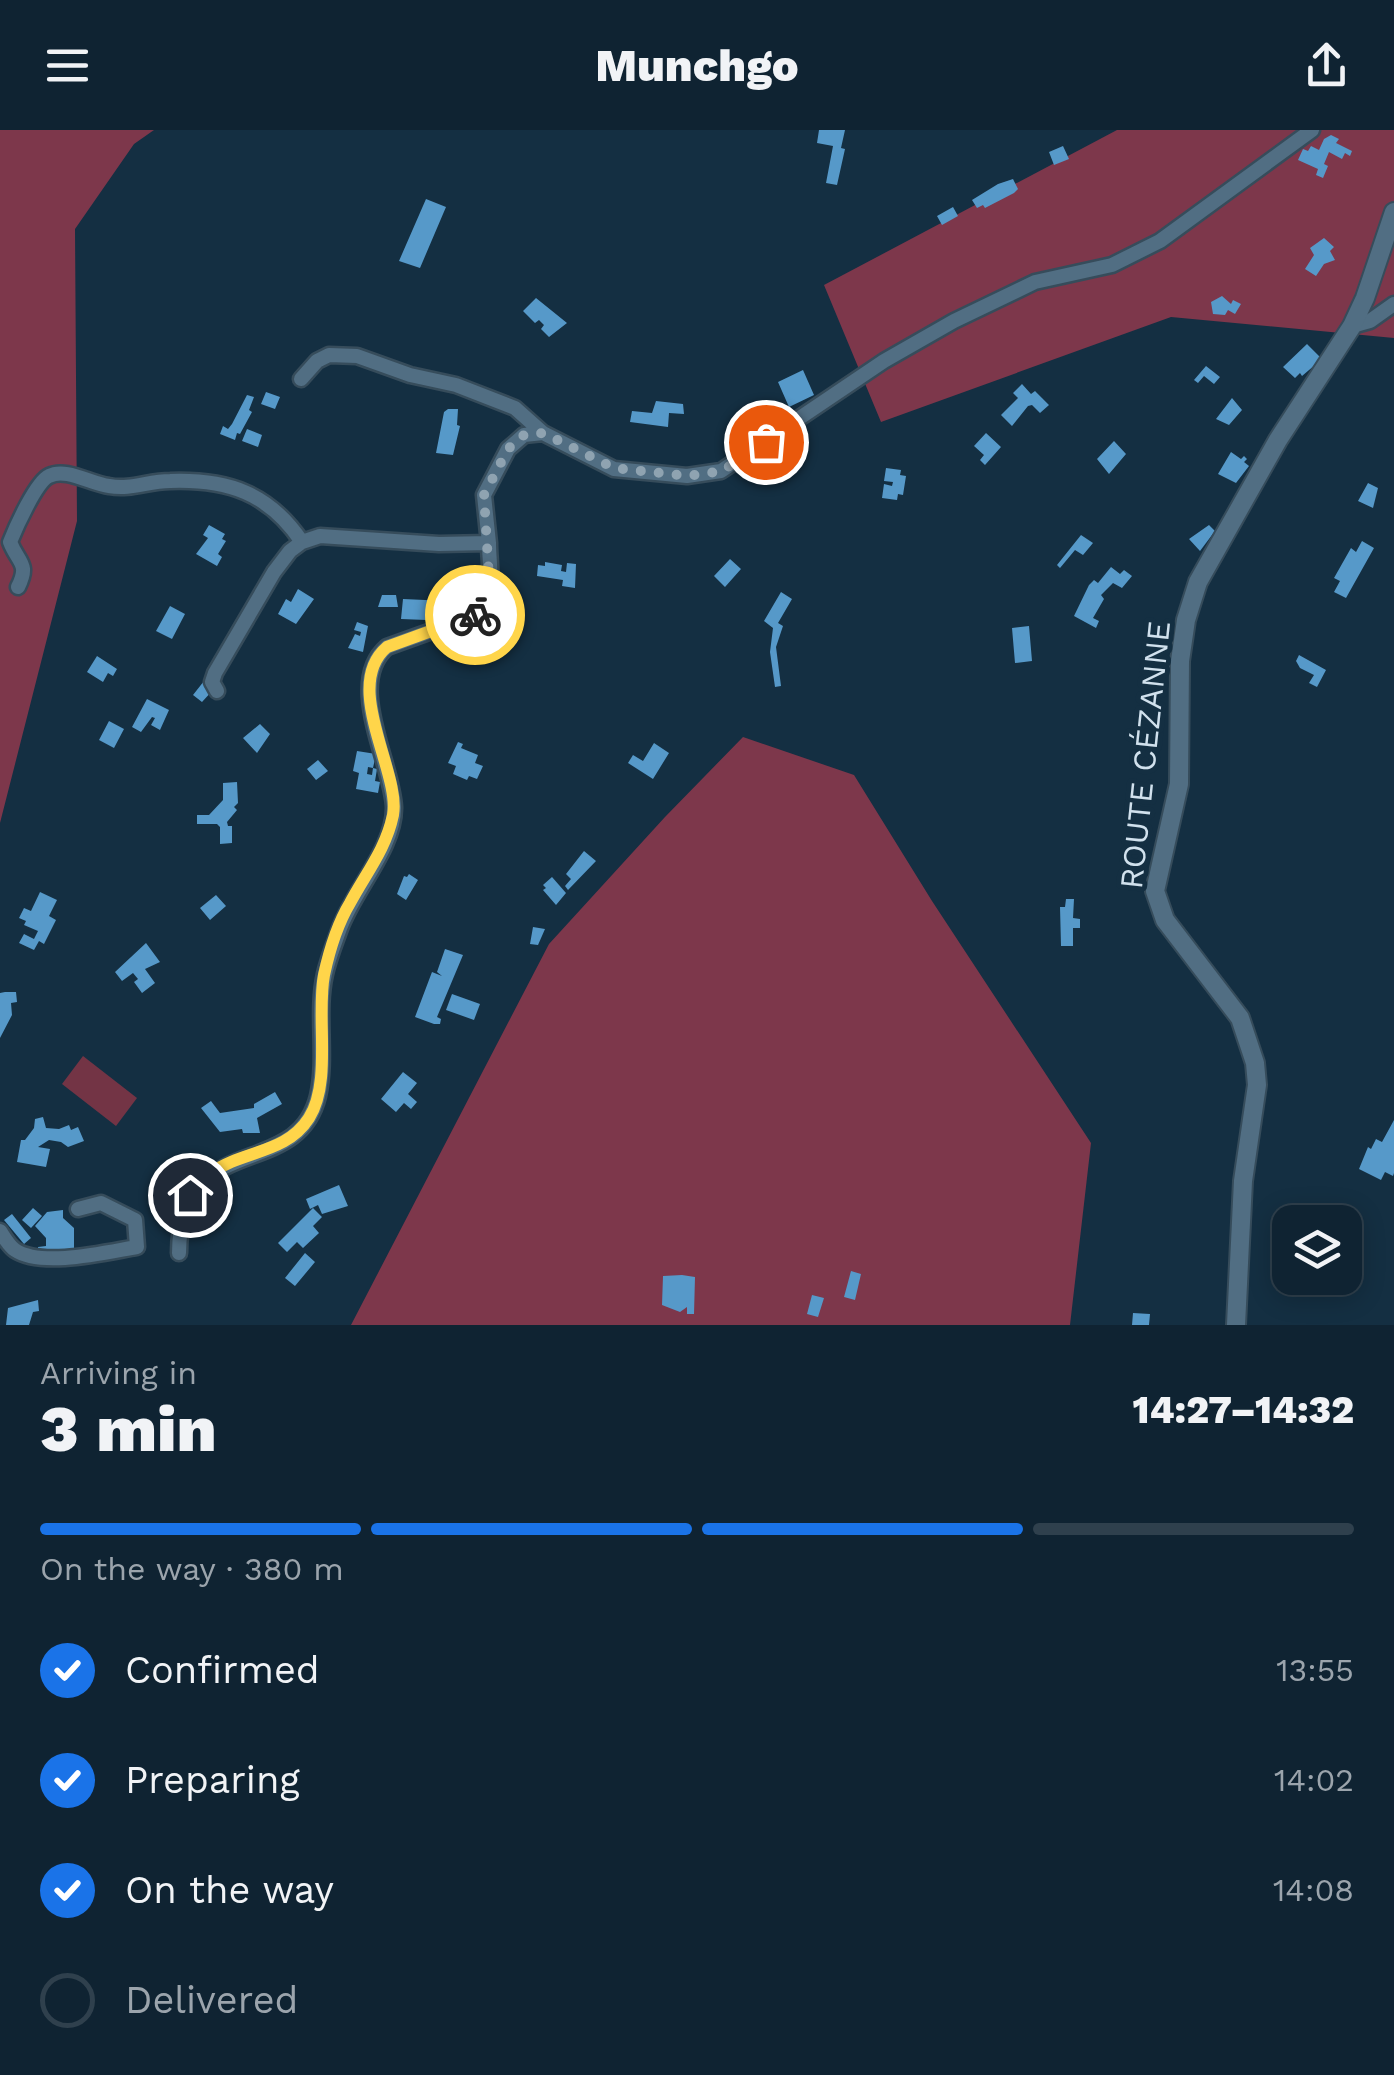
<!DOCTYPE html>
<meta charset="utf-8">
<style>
:root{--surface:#0f2332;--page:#182b3a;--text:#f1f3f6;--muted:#9ba4ac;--line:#2f404d;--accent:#1a73e8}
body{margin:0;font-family:"Work Sans",sans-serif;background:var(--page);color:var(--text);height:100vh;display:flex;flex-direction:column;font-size:38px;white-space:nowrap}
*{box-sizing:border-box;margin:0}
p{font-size:32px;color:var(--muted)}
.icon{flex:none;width:55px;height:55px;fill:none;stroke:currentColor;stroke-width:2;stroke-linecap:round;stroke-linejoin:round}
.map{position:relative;height:1195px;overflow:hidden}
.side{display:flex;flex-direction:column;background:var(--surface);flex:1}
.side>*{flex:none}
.controls{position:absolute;left:1272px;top:1075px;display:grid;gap:20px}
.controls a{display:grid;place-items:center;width:90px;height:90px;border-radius:20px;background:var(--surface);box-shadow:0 5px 25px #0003,0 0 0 2px var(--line);font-size:50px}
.pin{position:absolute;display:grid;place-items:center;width:85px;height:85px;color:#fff;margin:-42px;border:5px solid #fff;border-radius:50%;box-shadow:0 2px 10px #0007}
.courier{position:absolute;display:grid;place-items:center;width:100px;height:100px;margin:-50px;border:8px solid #ffd54a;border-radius:50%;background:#fff;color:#222;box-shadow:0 2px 12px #0007}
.summary em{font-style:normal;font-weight:800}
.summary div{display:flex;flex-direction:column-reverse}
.summary{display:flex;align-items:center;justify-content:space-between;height:170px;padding:0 40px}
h1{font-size:65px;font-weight:800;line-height:75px}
.bar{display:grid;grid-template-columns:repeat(4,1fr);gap:15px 10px;align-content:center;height:120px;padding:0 40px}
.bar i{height:12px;border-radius:8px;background:var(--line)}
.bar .selected{background:var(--accent)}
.bar p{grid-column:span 4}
ol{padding:0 40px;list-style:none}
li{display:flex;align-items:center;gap:30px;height:110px}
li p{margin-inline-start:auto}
li .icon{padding:10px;border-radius:50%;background:var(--accent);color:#fff;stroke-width:4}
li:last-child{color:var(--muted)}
li i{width:55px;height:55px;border:5px solid var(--line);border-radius:50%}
header{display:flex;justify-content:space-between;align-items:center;height:130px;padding:0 40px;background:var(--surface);font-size:45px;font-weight:800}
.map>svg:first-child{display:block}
</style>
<header><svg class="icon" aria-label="menu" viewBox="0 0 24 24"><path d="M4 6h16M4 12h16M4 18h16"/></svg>Munchgo<svg class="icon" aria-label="share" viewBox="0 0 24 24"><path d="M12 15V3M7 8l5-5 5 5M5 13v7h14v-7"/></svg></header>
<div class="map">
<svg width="1394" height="1195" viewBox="0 0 1394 1195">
<rect width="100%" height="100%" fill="#142f42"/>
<path fill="#733445" d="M 83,926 L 137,968 L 116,996 L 62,954 Z"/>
<path fill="#7d374b" d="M 0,0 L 154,0 L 134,14 L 75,99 L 77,391 L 0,693 Z
M 1117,0 L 1394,0 L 1394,208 L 1171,187 L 881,292 L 824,155 Z
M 743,607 L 854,645 L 932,771 L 1091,1013 L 1070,1195 L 351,1195 L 549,814 L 665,687 Z"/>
<path fill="#5699c9" d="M 819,0 L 845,0 L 841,18 L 845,19 L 837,55 L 826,53 L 833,16 L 817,13 Z
M 1331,5 L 1339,9 L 1336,13 L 1352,21 L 1350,26 L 1345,23 L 1342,29 L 1329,22 L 1324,34 L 1328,36 L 1323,48 L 1316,45 L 1318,39 L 1298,30 L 1303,19 L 1308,21 L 1311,16 L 1319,20 L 1324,9 Z
M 1063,16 L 1069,29 L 1054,35 L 1049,22 Z
M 1013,49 L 1018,59 L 1014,63 L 985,78 L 983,75 L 977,78 L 972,70 L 998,54 Z
M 426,69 L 446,77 L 420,138 L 399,131 Z
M 953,77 L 958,86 L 942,95 L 937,86 Z
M 1324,108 L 1334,117 L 1330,121 L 1335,130 L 1324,134 L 1316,146 L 1305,139 L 1314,125 L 1310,118 Z
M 1222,166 L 1231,174 L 1233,170 L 1241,174 L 1235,184 L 1228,180 L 1225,185 L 1213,184 L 1211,172 Z
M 536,168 L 567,193 L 549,207 L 541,199 L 544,195 L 539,190 L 535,193 L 523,181 Z
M 1307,214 L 1322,229 L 1302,246 L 1300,243 L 1295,248 L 1283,237 Z
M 1206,236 L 1220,247 L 1214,254 L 1204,246 L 1198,253 L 1194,250 Z
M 803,240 L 814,265 L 789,277 L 778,252 Z
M 1022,254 L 1031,264 L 1035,261 L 1049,275 L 1040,283 L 1032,275 L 1028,276 L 1012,296 L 1001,285 L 1018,268 L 1013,263 Z
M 266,262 L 280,267 L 275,279 L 261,274 Z
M 247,265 L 254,267 L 249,280 L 252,282 L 240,304 L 237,303 L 235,310 L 220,304 L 223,296 L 228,299 L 232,294 Z
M 1232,268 L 1242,280 L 1229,295 L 1216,289 Z
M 656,271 L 683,274 L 684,284 L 669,283 L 668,297 L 630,292 L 632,281 L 652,283 Z
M 448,279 L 458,279 L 457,295 L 460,296 L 453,325 L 436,323 L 444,282 Z
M 247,299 L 262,305 L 258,317 L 242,311 Z
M 986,303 L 1001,317 L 985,335 L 980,330 L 984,325 L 974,316 Z
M 1114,311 L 1126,324 L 1109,344 L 1097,329 Z
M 1231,322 L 1241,329 L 1244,326 L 1247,329 L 1244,332 L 1249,336 L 1236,353 L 1218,344 Z
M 886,338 L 901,340 L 900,345 L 906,346 L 903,365 L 898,364 L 897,370 L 882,368 L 884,354 L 892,356 L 893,352 L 884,351 Z
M 1368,353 L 1378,358 L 1373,378 L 1358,371 Z
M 209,395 L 225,404 L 222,409 L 226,411 L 218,424 L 222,427 L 217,436 L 196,424 L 208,408 L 203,405 Z
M 1209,395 L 1215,401 L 1200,421 L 1189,409 Z
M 1081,405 L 1093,413 L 1083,425 L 1075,420 L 1060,438 L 1057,435 Z
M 1362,411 L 1374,418 L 1346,468 L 1334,462 L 1340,451 L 1334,448 L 1351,418 L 1356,422 Z
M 730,429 L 741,439 L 725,457 L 714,446 Z
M 545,432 L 562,435 L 561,441 L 566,442 L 567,433 L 576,434 L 575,458 L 562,456 L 563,450 L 537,446 L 538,435 L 545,436 Z
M 1111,437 L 1120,444 L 1124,440 L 1132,446 L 1122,458 L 1113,453 L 1101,465 L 1104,469 L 1093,488 L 1099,491 L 1096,498 L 1074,486 L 1089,455 L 1094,450 L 1098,453 Z
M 298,459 L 314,469 L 296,494 L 278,484 L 286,469 L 291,472 Z
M 781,462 L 792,469 L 778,493 L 783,496 L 776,517 L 781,556 L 775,557 L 770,522 L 773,498 L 764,491 Z
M 382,465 L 396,465 L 398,477 L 378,477 Z
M 403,469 L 447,471 L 446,477 L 453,478 L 452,491 L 401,489 Z
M 170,476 L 185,484 L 172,509 L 156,501 Z
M 357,492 L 368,496 L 363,522 L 348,518 L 355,504 L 360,506 L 361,502 L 354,500 Z
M 1029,496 L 1032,531 L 1015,533 L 1012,498 Z
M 1299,525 L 1326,540 L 1317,557 L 1309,553 L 1314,545 L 1300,538 L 1296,531 Z
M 97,526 L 117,539 L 113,546 L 108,543 L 103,552 L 87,542 Z
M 204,551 L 213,560 L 202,572 L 193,565 Z
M 147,569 L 169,580 L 160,600 L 151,595 L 155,588 L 152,587 L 141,602 L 132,597 Z
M 109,591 L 124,599 L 114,618 L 99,610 Z
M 260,594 L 270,604 L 257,623 L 243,608 Z
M 458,612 L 463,614 L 461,618 L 478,625 L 475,633 L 483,636 L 477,649 L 469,646 L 467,650 L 453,644 L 456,636 L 448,633 Z
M 654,613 L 669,623 L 653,649 L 628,633 L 633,625 L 643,631 Z
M 357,621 L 376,624 L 373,638 L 368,637 L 367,644 L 372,645 L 373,638 L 377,639 L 375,651 L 380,652 L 378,663 L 356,659 L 359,643 L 353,641 Z
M 318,630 L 328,641 L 316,650 L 307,639 Z
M 237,652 L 238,673 L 234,677 L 237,680 L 227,692 L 228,696 L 232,696 L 232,713 L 220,714 L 220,697 L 217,694 L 197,694 L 197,685 L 209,685 L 223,670 L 223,653 Z
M 584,721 L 596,731 L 568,760 L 565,756 L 571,749 L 566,744 Z
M 409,744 L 418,750 L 406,770 L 397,764 L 404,746 L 407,747 Z
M 552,747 L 566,763 L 556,775 L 543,760 L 546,758 L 543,755 Z
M 40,762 L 57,770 L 49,786 L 56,790 L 44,814 L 39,811 L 34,820 L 19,813 L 24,804 L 34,809 L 38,801 L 24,795 L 26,791 L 19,788 L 24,778 L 31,781 Z
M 216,765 L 226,776 L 210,790 L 200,778 Z
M 1066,769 L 1074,769 L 1073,788 L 1080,789 L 1080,798 L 1073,798 L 1073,816 L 1061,816 L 1060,777 L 1065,777 Z
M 533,797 L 545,799 L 538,815 L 530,814 Z
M 146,813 L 160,832 L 145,839 L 155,853 L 142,863 L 134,852 L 138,849 L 133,843 L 122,851 L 115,842 Z
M 445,819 L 463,825 L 437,887 L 441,889 L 440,894 L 434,894 L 415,887 L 432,842 L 442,846 L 437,842 Z
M 5,862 L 16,862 L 17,872 L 11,873 L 12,885 L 0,908 L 0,863 Z
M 452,864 L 480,874 L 474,890 L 446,880 Z
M 403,942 L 417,953 L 408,964 L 417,972 L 411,979 L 404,973 L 396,982 L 381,969 Z
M 275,962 L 282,974 L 257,988 L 260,1003 L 243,1003 L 242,999 L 220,1002 L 201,978 L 211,971 L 220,983 L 254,978 L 254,974 Z
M 43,987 L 46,998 L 59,999 L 69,995 L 71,1000 L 78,997 L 84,1011 L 68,1017 L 61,1012 L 49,1010 L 38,1017 L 50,1019 L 46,1037 L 17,1032 L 21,1010 L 25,1010 L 34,998 L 35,989 Z
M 1394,990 L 1394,1043 L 1393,1046 L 1385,1042 L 1381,1050 L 1359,1039 L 1368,1017 L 1371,1019 L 1376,1009 L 1382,1012 Z
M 339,1055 L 348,1076 L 322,1084 L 318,1075 L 310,1079 L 306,1069 Z
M 33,1078 L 42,1086 L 31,1098 L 22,1090 Z
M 313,1078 L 322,1087 L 313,1096 L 319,1103 L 303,1118 L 297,1112 L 287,1122 L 278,1113 Z
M 63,1080 L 63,1088 L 74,1098 L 74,1120 L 38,1123 L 38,1117 L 46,1116 L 46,1108 L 35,1096 L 47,1082 Z
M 12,1084 L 31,1108 L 24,1114 L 4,1090 Z
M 305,1123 L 315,1132 L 295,1156 L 285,1148 Z
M 851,1141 L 861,1144 L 855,1170 L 844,1167 Z
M 682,1145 L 695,1147 L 694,1184 L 687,1184 L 687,1177 L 680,1182 L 662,1175 L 663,1146 Z
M 812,1165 L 824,1168 L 818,1187 L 807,1184 Z
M 38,1170 L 39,1181 L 33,1182 L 29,1195 L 6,1195 L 8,1178 Z
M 1133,1183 L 1150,1184 L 1149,1195 L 1132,1195 Z"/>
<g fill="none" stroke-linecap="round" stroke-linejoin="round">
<defs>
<path id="minor" d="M 1352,196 L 1370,191 L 1394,174
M 301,249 L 317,231 L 329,225 L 357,226 L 410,245 L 456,255 L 515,278 L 543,303 L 614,339 L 687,346 L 721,341 L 884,231 L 954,191 L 1035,152 L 1112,135 L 1160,111 L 1312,0
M 18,457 C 30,433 18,433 10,412 C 16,397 36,352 49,346 C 66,337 91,354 109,356 C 131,360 148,351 170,351 C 228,349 269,363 302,412
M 217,561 L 212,552 L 215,543 L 274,442 L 290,421 L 302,412 L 320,406 L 439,414 L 489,413 L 484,365 L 508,319 L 524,305 L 543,303
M 0,1101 C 4,1107 9,1116 15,1120 C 42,1138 107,1122 137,1117 L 135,1090 L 101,1073 L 78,1079
M 179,1123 C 180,997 297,1053 318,966 C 327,927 316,883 325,844 C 328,830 334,815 339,801 C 352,762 395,718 394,677 C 392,633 345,553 387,517 L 476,485 C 497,466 489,439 489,413"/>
<path id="tertiary" d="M 1236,1195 L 1243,1051 L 1257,955 L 1255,933 L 1240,888 L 1165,790 L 1155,761 L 1179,654 L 1180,531 L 1186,490 L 1198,452 L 1278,310 L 1352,196 L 1365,168 L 1394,82"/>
</defs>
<use href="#minor" stroke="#364c5b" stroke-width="19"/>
<use href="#tertiary" stroke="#364c5b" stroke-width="22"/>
<use href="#minor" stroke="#516e83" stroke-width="14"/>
<use href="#tertiary" stroke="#516e83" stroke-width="18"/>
</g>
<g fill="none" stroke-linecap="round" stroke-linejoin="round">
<path stroke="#8fa3b1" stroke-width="10" stroke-dasharray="0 18" d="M 475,485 L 484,477 L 490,465 L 484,365 L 508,319 L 524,305 L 543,303 L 614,338 L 688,346 L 722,341 L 766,312"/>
<path stroke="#ffd54a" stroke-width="12" d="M 190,1065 C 197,1058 204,1048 211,1043 C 243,1020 286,1024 309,988 C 332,952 316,886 324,845 C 329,822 338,793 350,773 C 366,743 386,719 393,685 C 401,642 341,556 387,517 L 475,485"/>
</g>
<g text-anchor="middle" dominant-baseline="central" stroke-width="10" stroke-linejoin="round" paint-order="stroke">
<g font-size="32" fill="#d1e1ed" stroke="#142f42">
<text transform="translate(1145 625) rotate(-84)">ROUTE CÉZANNE</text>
</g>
</g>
</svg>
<div class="controls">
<a><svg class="icon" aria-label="layers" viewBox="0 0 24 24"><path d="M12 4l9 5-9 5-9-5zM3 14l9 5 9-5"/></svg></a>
</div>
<div class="pin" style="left:766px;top:312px;background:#ea580c"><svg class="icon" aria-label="bag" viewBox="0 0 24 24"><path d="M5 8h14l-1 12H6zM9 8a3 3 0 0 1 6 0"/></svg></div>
<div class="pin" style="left:190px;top:1065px;background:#1f2937"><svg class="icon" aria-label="home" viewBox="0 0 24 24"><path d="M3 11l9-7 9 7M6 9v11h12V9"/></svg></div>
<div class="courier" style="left:475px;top:485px"><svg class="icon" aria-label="bike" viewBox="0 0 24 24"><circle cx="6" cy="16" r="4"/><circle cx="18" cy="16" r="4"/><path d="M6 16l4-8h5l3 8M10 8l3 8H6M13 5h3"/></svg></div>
</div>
<section class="side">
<div class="summary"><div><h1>3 min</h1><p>Arriving in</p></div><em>14:27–14:32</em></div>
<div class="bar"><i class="selected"></i><i class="selected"></i><i class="selected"></i><i></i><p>On the way · 380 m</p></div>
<ol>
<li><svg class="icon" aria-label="check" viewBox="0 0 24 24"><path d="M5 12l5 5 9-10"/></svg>Confirmed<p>13:55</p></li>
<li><svg class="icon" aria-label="check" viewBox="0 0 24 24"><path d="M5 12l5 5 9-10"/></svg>Preparing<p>14:02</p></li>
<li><svg class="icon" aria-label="check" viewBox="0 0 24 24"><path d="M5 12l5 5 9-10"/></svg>On the way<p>14:08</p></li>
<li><i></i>Delivered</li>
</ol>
</section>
